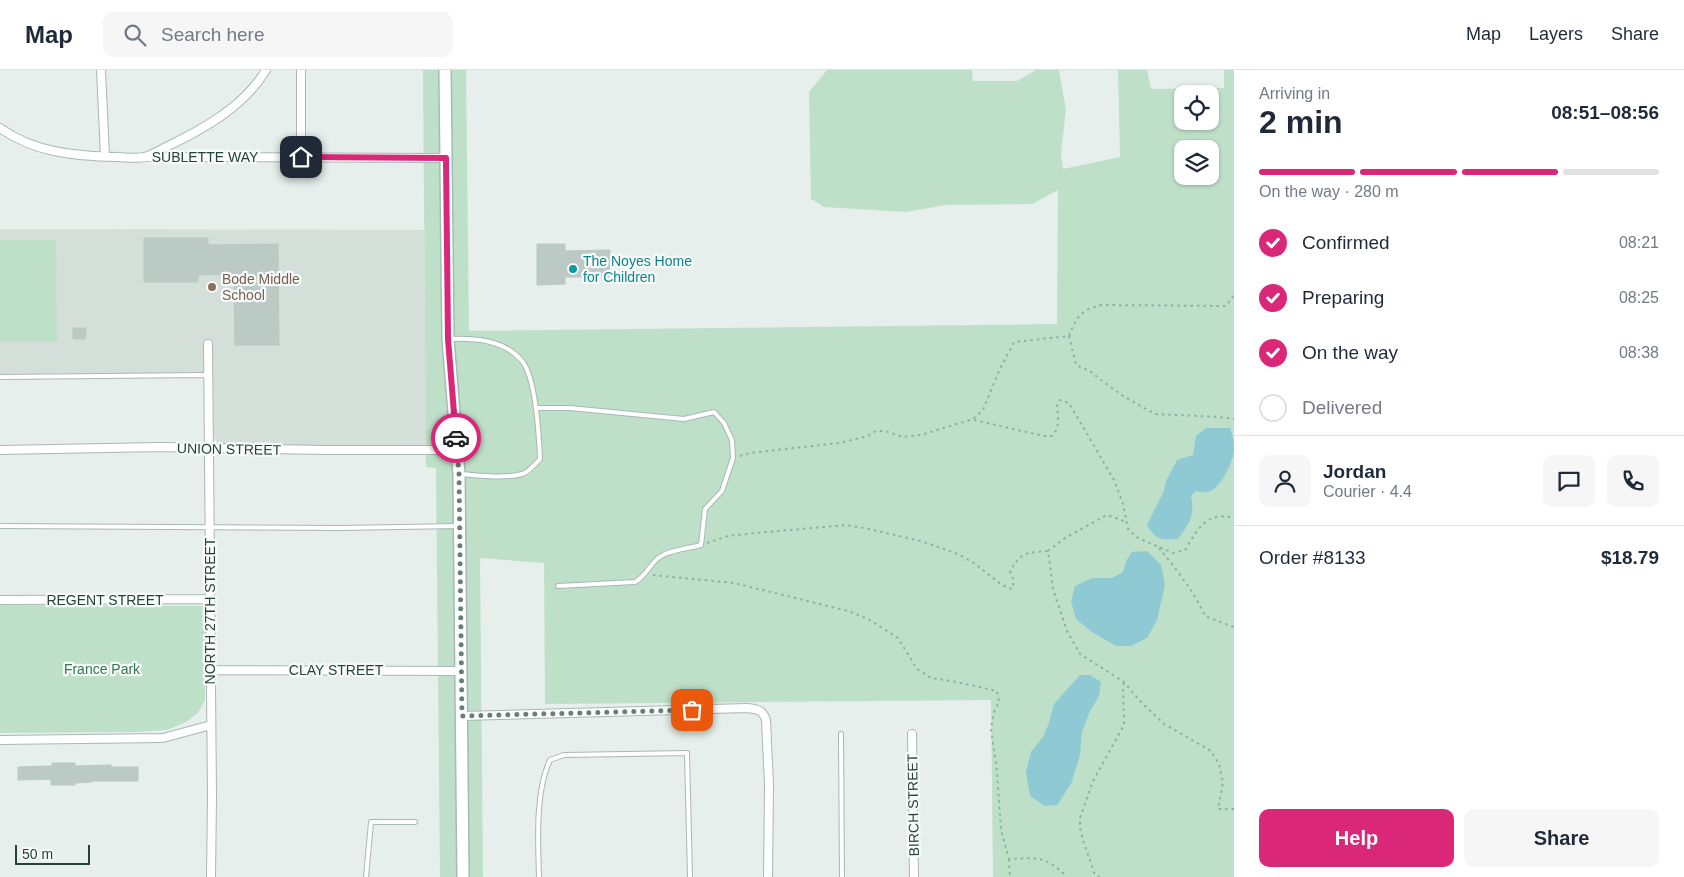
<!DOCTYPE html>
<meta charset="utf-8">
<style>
:root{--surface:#fff;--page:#f6f6f7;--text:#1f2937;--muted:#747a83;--line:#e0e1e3;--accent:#db2777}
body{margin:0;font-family:Arial,sans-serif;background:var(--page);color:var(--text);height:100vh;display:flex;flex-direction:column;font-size:19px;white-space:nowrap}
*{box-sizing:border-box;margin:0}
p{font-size:16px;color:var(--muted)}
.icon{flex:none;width:28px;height:28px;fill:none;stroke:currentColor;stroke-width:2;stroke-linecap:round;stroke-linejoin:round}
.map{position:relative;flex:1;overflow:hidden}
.details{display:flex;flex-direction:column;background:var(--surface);width:450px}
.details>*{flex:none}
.buttons{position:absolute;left:1174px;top:15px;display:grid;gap:10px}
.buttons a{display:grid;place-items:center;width:45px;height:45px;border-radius:10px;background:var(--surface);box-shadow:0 1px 4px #0004;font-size:25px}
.scale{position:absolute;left:15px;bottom:12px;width:75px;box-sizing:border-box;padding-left:5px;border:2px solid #24423a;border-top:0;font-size:14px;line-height:18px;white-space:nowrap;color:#24423a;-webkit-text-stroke:4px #f7fbf9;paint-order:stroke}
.pin{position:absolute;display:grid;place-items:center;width:42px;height:42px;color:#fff;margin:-21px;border-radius:10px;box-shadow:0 2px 8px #0006}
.courier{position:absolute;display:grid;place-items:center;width:50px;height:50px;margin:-25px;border:4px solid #db2777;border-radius:50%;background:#fff;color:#222;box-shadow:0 1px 6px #0007}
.summary em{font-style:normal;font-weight:800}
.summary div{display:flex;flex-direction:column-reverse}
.summary{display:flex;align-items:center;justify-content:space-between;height:85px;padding:0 25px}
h1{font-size:32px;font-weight:800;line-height:38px}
.bar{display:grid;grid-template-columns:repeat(4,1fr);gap:8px 5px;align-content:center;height:60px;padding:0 25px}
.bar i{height:6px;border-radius:4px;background:var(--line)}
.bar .selected{background:var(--accent)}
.bar p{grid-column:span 4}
.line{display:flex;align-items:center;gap:12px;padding:0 25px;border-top:1px solid var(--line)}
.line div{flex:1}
.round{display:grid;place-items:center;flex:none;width:52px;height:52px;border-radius:10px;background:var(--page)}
ol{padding:0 25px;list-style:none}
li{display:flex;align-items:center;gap:15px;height:55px}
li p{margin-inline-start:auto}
li .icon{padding:5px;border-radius:50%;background:var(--accent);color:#fff;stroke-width:4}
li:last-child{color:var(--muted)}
li i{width:28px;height:28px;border:2px solid var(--line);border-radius:50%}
.action{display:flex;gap:10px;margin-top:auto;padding:10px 25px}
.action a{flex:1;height:58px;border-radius:10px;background:var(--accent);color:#fff;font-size:20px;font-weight:800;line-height:58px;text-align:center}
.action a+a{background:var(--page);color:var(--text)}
header{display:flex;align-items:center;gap:30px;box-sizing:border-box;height:70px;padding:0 25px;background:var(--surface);border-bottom:1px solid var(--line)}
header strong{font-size:24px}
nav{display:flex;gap:28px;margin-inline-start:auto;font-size:18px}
.search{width:350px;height:45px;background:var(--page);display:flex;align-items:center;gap:12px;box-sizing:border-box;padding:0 18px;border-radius:10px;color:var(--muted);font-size:19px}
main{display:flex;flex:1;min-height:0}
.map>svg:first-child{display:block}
</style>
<header>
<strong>Map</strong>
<div class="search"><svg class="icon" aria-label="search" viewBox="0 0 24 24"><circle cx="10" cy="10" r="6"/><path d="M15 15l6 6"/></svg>Search here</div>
<nav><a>Map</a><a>Layers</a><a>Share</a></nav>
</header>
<main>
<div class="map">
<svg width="1234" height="807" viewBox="0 0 1234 807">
<rect width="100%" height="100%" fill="#e6efeb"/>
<path fill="#d4dfda" d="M 0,159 L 424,160 L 426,377 L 219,375 L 214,368 L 213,303 L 0,304 Z"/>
<path fill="#bfe0c8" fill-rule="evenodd" d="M 423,0 L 466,0 L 469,261 L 1057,254 L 1058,120 L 1032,134 L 945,135 L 907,142 L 824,137 L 811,129 L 809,22 L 827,0 L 972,0 L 973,11 L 1017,11 L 1036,0 L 1059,0 L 1066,40 L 1061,83 L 1063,99 L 1120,87 L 1118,0 L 1147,0 L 1151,19 L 1224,18 L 1224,0 L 1234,0 L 1234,807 L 993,807 L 991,630 L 545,634 L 544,493 L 480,488 L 483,807 L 440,807 L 436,398 L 426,397 ZM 1182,24 L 1210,24 L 1210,51 L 1182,51 ZM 1182,79 L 1210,79 L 1210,106 L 1182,106 Z
M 0,170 L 56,170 L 57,272 L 0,272 Z
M 0,535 L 203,536 L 205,542 L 205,630 L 198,643 L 186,652 L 167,660 L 135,662 L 0,663 Z"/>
<path fill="#8ec9d4" d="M 1206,358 L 1230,358 C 1233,365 1234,373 1234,381 C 1233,392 1220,420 1208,422 C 1205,423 1199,422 1196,421 L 1191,426 C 1195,446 1190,452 1178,469 C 1160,470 1156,470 1147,455 L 1164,421 L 1166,411 L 1177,390 L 1193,385 L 1196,366 Z
M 1147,481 L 1161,495 L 1165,515 L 1157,550 L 1147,568 L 1131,576 L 1116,576 L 1092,562 L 1076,549 L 1071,531 L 1075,516 L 1092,508 L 1112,508 L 1123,502 L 1126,491 L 1132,482 Z
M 1080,605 L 1090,605 L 1101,612 L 1099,626 L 1090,641 L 1082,662 L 1080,685 L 1071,714 L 1057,735 L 1045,736 L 1030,726 L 1026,702 L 1031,682 L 1043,667 L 1049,653 L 1054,634 Z"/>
<path fill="#bbcac4" stroke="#b8c9c2" d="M 144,168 L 208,168 L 208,175 L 278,174 L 279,275 L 235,275 L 234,204 L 198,205 L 198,212 L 144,212 Z
M 537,174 L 565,174 L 565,181 L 610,180 L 609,207 L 565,207 L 565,214 L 537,215 Z
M 73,258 L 86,258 L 85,269 L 73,269 Z
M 52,693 L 75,693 L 75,696 L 111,695 L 111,697 L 138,697 L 138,711 L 92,711 L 92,712 L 75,713 L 75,715 L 51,715 L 51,709 L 18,710 L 18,697 L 52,696 Z"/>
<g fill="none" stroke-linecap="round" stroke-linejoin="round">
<defs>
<path id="lane" d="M 450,269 C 475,268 505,270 522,291 C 536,308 539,366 540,389 C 535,394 529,402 522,404 C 505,409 477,405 459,404
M 0,307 L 205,305 L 207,307
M 536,338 L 570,338 L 684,349 L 714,342 L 724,353 L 732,370 L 733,388 L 722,421 L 705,439 L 701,475 C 690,478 673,480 663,485 C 651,490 648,505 635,512 L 558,516
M 0,456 L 340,458 L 458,456
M 841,664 L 842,807
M 366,807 L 371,752 L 415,752
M 539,807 C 538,772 535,722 550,690 L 564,685 L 687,683 L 690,807"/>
<path id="street" d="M 101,0 L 105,86
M 0,58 C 35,83 76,86 117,87 C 125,87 136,89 144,87 C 150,86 158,81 164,78 C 202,60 244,37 266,0
M 144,87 L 446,88
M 301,87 L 301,0
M 208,274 L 212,727 L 211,807
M 0,380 L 160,377 L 323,380 L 457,380
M 0,530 L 210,529
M 211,600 L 461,601
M 462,646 L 747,638 C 757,639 763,640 766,650 L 769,715 L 768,807
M 912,664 L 914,807
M 0,670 L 163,668 L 211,655"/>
<path id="secondary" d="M 445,0 L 448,269 L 459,404 L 463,807"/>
</defs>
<use href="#lane" stroke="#a8b8b2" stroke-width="6"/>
<use href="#street" stroke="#a8b8b2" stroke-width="10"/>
<use href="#secondary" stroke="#a4bbb3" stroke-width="14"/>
<path stroke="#86b3a5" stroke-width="2" stroke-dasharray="2.5 4" stroke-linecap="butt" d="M 1069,266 L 1076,295 L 1090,301 L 1101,310 L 1123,326 L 1155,344 L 1219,347 L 1234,349
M 974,350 L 1044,366 L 1052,366 C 1060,358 1058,346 1057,336 L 1060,330 L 1069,333 L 1114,410 L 1123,434 L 1128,459 L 1138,468 L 1173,483 L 1185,480 C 1198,459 1206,441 1234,448
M 740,386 L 750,383 L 839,373 L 868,366 L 876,361 L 885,361 L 903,367 L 921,365 L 973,349 L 983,340 L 998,303 L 1014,272 L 1069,266 C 1076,247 1082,239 1102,235 L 1226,236 L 1234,225
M 707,473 L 728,466 L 756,463 L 846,455 L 869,459 L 921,471 L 958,484 L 974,493 L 1002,515 L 1012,519 L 1014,511 L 1010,501 C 1022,481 1027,483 1048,481 L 1053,519 L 1067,561 L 1080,584 L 1124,612 L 1141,632 L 1164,654 L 1211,681 L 1219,694 L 1223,713 L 1218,739 L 1234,739
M 1159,478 C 1176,499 1194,521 1205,546 L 1234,557
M 1048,481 L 1065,468 L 1107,445 L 1127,452
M 653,505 L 734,513 L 848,541 L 868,549 L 898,568 L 917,599 L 931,608 L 957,612 L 997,621 L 999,632 L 994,642 L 991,659 L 997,702 L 1001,760 L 1009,789 C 1038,788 1045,785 1067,807
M 1009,789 L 1010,807
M 1100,807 L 1095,805 L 1083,770 L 1080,758 L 1080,748 L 1093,711 L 1124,655 L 1123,616 L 1124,612"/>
<use href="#lane" stroke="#fff" stroke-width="4"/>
<use href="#street" stroke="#fff" stroke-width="8"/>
<use href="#secondary" stroke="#fff" stroke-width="11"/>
</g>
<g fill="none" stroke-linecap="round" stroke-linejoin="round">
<path stroke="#687f78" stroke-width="5" stroke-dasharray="0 9" d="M 456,368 L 459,404 L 462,646 L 692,640"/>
<path stroke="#db2777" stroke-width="6" d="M 301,87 L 446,88 L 448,269 L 456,368"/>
</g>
<circle fill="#0f9aa8" stroke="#f7fbf9" stroke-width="2" cx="573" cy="199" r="5"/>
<circle fill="#8d6e63" stroke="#f7fbf9" stroke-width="2" cx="212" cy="217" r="5"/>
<g text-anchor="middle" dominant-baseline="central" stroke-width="4.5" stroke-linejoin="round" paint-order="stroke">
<g font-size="14" fill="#24423a" stroke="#f7fbf9">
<text x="205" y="87">SUBLETTE WAY</text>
<text transform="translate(229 379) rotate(1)">UNION STREET</text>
<text x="105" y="530">REGENT STREET</text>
<text transform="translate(210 541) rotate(-90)">NORTH 27TH STREET</text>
<text x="336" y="600">CLAY STREET</text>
<text transform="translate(913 735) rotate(-91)">BIRCH STREET</text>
</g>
<g font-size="14" fill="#0d838f" stroke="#f7fbf9" text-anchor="start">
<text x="583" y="191">The Noyes Home<tspan x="583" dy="16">for Children</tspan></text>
</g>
<g font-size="14" fill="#785e54" stroke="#f7fbf9" text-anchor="start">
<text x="222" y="209">Bode Middle<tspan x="222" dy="16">School</tspan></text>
</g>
<g font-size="14" fill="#2d7a4b" stroke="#f7fbf9">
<text x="102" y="599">France Park</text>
</g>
</g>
</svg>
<div class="buttons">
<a><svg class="icon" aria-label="locate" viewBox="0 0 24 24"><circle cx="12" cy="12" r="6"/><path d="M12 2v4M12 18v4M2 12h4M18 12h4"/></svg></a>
<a><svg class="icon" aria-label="layers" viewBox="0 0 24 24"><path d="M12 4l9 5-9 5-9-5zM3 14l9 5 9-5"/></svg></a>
</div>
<div class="scale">50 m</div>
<div class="pin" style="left:692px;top:640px;background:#ea580c"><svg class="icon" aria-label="bag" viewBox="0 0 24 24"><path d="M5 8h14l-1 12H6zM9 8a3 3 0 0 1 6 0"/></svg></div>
<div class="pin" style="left:301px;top:87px;background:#1f2937"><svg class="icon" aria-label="home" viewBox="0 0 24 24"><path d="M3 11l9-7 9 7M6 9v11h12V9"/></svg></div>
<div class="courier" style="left:456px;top:368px"><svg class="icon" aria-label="car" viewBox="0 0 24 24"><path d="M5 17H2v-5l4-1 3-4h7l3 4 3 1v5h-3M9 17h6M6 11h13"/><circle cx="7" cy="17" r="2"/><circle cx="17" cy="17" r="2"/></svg></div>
</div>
<section class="details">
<div class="summary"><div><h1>2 min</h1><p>Arriving in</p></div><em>08:51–08:56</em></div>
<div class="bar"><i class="selected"></i><i class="selected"></i><i class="selected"></i><i></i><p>On the way · 280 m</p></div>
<ol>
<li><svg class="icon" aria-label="check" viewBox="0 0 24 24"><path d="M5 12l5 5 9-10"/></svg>Confirmed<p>08:21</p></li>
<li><svg class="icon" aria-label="check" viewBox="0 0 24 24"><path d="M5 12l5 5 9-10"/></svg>Preparing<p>08:25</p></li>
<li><svg class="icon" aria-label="check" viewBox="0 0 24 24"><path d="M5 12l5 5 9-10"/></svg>On the way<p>08:38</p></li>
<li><i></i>Delivered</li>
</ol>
<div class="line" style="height:90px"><a class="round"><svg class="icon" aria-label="person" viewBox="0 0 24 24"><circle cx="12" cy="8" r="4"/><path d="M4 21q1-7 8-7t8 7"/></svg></a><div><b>Jordan</b><p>Courier · 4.4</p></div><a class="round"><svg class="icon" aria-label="chat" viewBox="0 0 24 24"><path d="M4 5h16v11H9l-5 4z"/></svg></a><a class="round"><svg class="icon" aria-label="phone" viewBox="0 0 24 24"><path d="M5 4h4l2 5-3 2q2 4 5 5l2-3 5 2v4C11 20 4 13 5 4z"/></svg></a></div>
<div class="line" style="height:65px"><div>Order #8133</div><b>$18.79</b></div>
<div class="action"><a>Help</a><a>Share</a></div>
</section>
</main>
